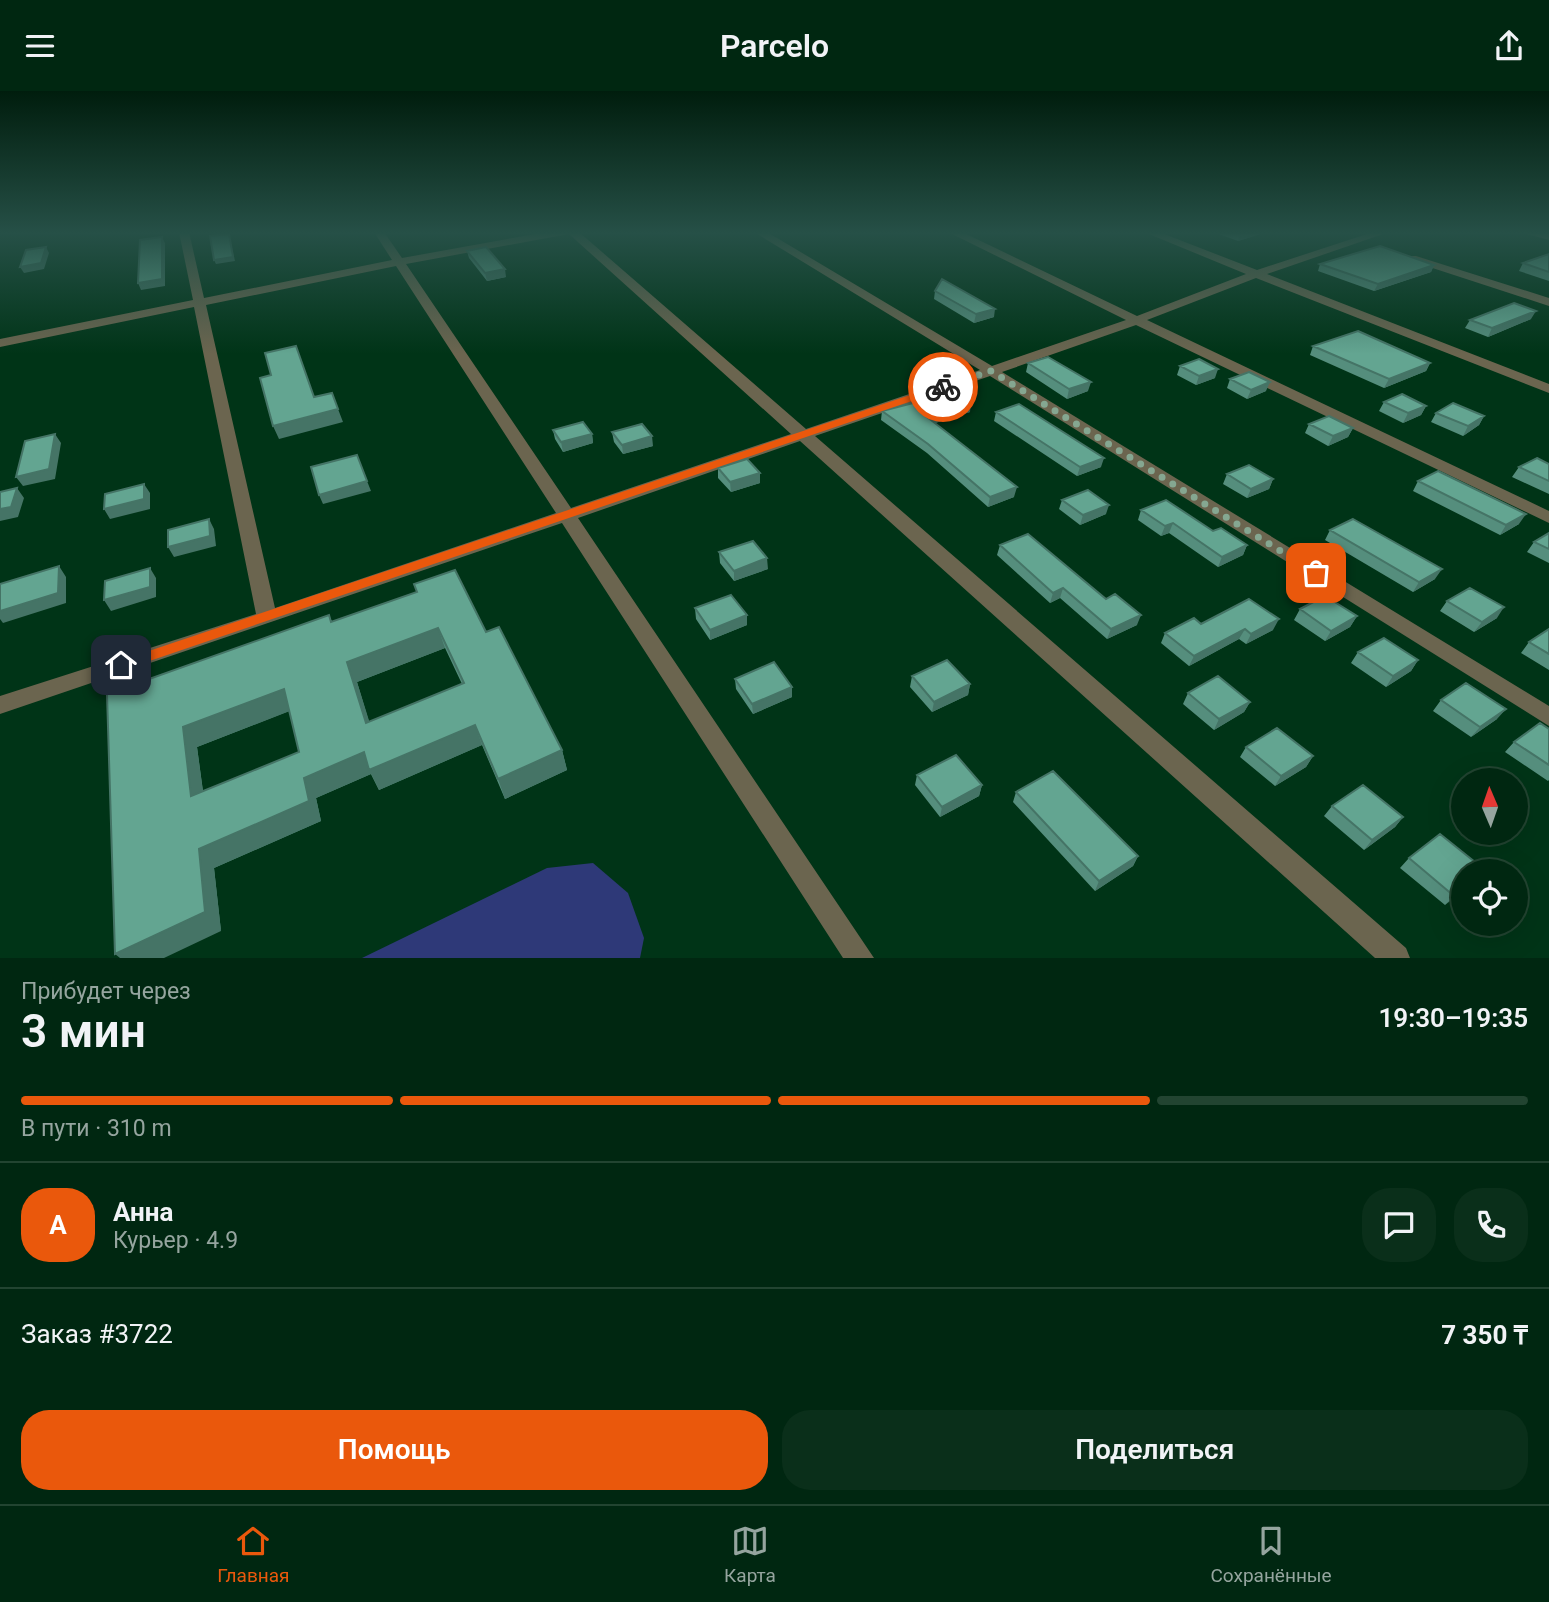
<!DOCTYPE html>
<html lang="ru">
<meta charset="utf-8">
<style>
:root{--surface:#002711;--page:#0a2f1a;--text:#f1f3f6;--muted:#95a59f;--line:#224431;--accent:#ea580c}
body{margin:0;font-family:Roboto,sans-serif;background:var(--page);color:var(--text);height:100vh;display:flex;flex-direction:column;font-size:26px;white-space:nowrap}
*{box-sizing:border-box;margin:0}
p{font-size:23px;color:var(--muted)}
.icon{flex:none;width:38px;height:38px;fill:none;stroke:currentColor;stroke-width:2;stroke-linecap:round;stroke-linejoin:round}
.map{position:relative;height:867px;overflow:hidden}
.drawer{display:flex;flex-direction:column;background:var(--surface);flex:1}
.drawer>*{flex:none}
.needle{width:46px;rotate:358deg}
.fabs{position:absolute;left:1451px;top:677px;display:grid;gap:14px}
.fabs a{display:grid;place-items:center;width:77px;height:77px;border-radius:50%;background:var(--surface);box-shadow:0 7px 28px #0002,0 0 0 2px var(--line);font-size:35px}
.pin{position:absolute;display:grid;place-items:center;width:60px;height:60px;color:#fff;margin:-30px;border-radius:14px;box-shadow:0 4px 10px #0006}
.courier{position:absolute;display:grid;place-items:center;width:70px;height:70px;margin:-35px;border:5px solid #ea580c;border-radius:50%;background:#fff;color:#222;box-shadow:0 2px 9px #0007}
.headline em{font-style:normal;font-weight:600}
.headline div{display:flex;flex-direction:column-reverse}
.headline{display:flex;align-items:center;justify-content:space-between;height:119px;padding:0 21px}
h1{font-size:46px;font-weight:600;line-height:52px}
.bar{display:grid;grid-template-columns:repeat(4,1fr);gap:10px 7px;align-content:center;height:84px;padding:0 21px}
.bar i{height:9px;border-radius:5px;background:var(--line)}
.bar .active{background:var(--accent)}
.bar p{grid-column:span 4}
.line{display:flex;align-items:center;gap:18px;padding:0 21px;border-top:2px solid var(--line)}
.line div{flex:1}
.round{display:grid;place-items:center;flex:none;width:74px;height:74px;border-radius:28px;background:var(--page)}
.cta{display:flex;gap:14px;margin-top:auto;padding:14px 21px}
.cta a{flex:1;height:80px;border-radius:28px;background:var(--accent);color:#fff;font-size:28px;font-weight:600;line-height:80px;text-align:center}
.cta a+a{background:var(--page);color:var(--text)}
header{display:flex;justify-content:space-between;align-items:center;height:91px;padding:0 21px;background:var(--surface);font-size:32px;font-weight:600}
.menu{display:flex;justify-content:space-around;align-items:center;height:98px;border-top:2px solid var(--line);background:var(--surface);font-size:19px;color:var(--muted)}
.menu a{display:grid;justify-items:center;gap:4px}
.menu .active{color:var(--accent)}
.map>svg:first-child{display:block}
</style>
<header><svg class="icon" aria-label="menu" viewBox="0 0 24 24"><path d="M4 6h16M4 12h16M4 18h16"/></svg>Parcelo<svg class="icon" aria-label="share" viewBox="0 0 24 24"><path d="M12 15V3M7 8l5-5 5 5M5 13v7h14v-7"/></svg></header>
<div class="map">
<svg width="1549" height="867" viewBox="0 0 1549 867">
<rect width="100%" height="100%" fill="#003417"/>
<path fill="#2e3978" d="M 593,772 L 628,802 L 644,847 L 640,867 L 362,867 L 547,777 Z"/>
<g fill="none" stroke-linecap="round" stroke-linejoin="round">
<path fill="#6b654f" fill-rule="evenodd" d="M 179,141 L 189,141 L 204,207 L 392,169 L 374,141 L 384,141 L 402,167 L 546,141 L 579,141 L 806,338 L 980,279 L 754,141 L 767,141 L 992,275 L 1126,229 L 948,141 L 962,141 L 1137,225 L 1246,183 L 1144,141 L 1159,141 L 1257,179 L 1373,141 L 1389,141 L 1267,183 L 1549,293 L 1549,302 L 1256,187 L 1147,229 L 1549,420 L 1549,432 L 1136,234 L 1002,281 L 1549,615 L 1549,635 L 990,285 L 815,345 L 1406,857 L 1410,867 L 1375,867 L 800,350 L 578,427 L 874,867 L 843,867 L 562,432 L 0,623 L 0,605 L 256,523 L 194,216 L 0,256 L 0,248 L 193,209 ZM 569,143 L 791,343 L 571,417 L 406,173 ZM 396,175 L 556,422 L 275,517 L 206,214 Z
M 1526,141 L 1549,143 L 1549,149 L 1527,143 Z
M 1408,165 L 1416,165 L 1549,207 L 1549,215 L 1408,169 Z"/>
</g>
<path fill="#558e7d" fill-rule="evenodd" d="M 1213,141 L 1267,141 L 1238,150 Z
M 467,160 L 506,186 L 487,190 L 469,167 Z
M 1549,163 L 1549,190 L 1519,180 L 1523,172 Z
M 1320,173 L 1434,174 L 1431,181 L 1374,200 L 1318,180 Z
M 935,200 L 994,226 L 974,232 L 934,208 Z
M 1531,228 L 1488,246 L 1465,237 L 1470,229 Z
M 1313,255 L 1430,272 L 1426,280 L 1384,297 L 1310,264 Z
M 1028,272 L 1088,300 L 1067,308 L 1026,281 Z
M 1180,275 L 1215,287 L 1196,294 L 1177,284 Z
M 1230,288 L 1266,300 L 1247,308 L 1227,297 Z
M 1384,311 L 1426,315 L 1421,324 L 1403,332 L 1379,320 Z
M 882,320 L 970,321 L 935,332 L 1014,406 L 988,416 L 927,362 L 881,329 Z
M 996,321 L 1101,376 L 1077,385 L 994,330 Z
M 1436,322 L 1484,325 L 1479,334 L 1463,345 L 1431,331 Z
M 1309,333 L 1353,337 L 1348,346 L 1328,355 L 1305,342 Z
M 553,339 L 592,343 L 593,352 L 563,361 L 555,348 Z
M 612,341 L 653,355 L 623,363 L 614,351 Z
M 1549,373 L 1549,403 L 1512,386 L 1519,376 Z
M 718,377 L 760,392 L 731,401 L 718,387 Z
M 1227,383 L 1273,388 L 1269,398 L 1247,407 L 1223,393 Z
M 1418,390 L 1519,433 L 1500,444 L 1413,400 Z
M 1062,409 L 1106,423 L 1080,434 L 1059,418 Z
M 1141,419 L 1213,440 L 1247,454 L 1243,464 L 1218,476 L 1169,442 L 1161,445 L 1138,429 Z
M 1330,439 L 1435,488 L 1413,501 L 1325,449 Z
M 1549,442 L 1549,472 L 1527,461 L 1534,451 Z
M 1000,454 L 1137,534 L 1107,548 L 1060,507 L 1050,512 L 997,464 Z
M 719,461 L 768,478 L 734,490 L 720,472 Z
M 1447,510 L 1497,527 L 1474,541 L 1440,520 Z
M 695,517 L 747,534 L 710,549 L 696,528 Z
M 1300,518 L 1357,525 L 1350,536 L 1325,550 L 1294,529 Z
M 329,524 L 332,531 L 486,541 L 562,659 L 567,679 L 505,708 L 482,654 L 379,699 L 371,683 L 316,707 L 321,730 L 214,777 L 221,840 L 107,603 ZM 445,557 L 462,593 L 369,631 L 357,591 ZM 289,620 L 299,661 L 203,700 L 197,656 Z
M 1201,533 L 1273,539 L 1246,553 L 1239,548 L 1189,575 L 1161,552 L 1165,542 Z
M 1549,538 L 1549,579 L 1521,562 L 1529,551 Z
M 1358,561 L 1418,569 L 1411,580 L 1386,596 L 1351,572 Z
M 912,585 L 970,593 L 968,604 L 932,621 L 910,596 Z
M 735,588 L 792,596 L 792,606 L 753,623 L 736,598 Z
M 1188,602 L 1250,611 L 1244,621 L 1214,639 L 1183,613 Z
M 1441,609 L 1497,628 L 1471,646 L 1433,620 Z
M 1549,638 L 1549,689 L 1548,690 L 1505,661 L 1514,651 Z
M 1246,656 L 1313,665 L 1306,676 L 1275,695 L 1240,666 Z
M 917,684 L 982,694 L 979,705 L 940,726 L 915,694 Z
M 1016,701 L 1138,765 L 1133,775 L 1095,800 L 1013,711 Z
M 1332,715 L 1403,726 L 1395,736 L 1364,759 L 1324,725 Z
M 1409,767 L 1463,799 L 1445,814 L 1400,777 Z"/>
<path fill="#457466" d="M 1246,141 L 1267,141 L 1238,150 L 1240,143 Z
M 229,143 L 235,170 L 216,173 L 214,169 Z
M 162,146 L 165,152 L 165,195 L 141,199 L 138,192 Z
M 46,156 L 49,162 L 44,178 L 24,182 L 20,176 Z
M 1434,174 L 1431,181 L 1374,200 L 1378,193 Z
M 505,178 L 506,186 L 487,190 L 485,182 Z
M 995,218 L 994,226 L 974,232 L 976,223 Z
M 1536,220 L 1531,228 L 1488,246 L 1492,237 Z
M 1430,272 L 1426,280 L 1384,297 L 1389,288 Z
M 1218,278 L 1215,287 L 1196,294 L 1199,285 Z
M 1091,291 L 1088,300 L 1067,308 L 1069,298 Z
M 1270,291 L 1266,300 L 1247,308 L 1251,299 Z
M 971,312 L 970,321 L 926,335 L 927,326 Z
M 1426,315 L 1421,324 L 1403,332 L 1408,322 Z
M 338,318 L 343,331 L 279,348 L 273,335 Z
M 1484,325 L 1479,334 L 1463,345 L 1468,335 Z
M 1353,337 L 1348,346 L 1328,355 L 1333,345 Z
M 55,343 L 61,352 L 55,388 L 23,395 L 16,386 Z
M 592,343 L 593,352 L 563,361 L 561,351 Z
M 652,345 L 653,355 L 623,363 L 622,354 Z
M 1104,367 L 1101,376 L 1077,385 L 1080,376 Z
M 760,382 L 760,392 L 731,401 L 730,391 Z
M 1273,388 L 1269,398 L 1247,407 L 1251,398 Z
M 367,390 L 371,400 L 323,413 L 319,404 Z
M 144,393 L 150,402 L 150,418 L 110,428 L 104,418 Z
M 1017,396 L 1014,406 L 988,416 L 990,406 Z
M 17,397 L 24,407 L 18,426 L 0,430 L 0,418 Z
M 1109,414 L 1106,423 L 1080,434 L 1083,424 Z
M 1526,423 L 1519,433 L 1500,444 L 1506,434 Z
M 209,428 L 214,438 L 216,455 L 174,466 L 168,456 Z
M 1173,432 L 1169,442 L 1161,445 L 1165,435 Z
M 1247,454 L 1243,464 L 1218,476 L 1222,466 Z
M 767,467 L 768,478 L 734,490 L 734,480 Z
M 59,475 L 66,486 L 66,512 L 3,532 L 0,528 L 0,520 Z
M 150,477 L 156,487 L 156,506 L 111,520 L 104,509 Z
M 1442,478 L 1435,488 L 1413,501 L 1419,491 Z
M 1063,497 L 1060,507 L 1050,512 L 1053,502 Z
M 1504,516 L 1497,527 L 1474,541 L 1482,531 Z
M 747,524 L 747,534 L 710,549 L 710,539 Z
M 1141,524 L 1137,534 L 1107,548 L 1111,538 Z
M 1357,525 L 1350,536 L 1325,550 L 1331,540 Z
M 1279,528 L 1273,539 L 1246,553 L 1251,543 Z
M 438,537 L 445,557 L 357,591 L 376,652 L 366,632 L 347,571 Z
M 1245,538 L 1239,548 L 1189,575 L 1194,565 Z
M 1418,569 L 1411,580 L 1386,596 L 1393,585 Z
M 970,593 L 968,604 L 932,621 L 934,611 Z
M 792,596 L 792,606 L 753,623 L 752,613 Z
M 284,598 L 295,618 L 197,656 L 206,724 L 191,705 L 183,636 Z
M 1250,611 L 1244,621 L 1214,639 L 1219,628 Z
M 1506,618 L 1497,628 L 1471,646 L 1480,636 Z
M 475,634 L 482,654 L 379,699 L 371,683 L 316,707 L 321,730 L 214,777 L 221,840 L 164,867 L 120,867 L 115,863 L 199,758 L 304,687 L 364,661 Z
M 562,659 L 567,679 L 505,708 L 498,688 Z
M 1313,665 L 1306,676 L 1275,695 L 1281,685 Z
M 982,694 L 979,705 L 940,726 L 942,716 Z
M 1403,726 L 1395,736 L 1364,759 L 1372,749 Z
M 1138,765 L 1133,775 L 1095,800 L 1099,790 Z
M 1463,798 L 1463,799 L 1445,814 L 1454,805 Z"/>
<path fill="#63a591" stroke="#457466" stroke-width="2" fill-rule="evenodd" d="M 229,143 L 233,166 L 214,169 L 210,145 Z
M 162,146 L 162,188 L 138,192 L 140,149 Z
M 1380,155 L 1434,174 L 1378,193 L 1320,173 Z
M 46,156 L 41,172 L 20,176 L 26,159 Z
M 486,156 L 505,178 L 485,182 L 467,160 Z
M 1549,163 L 1549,181 L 1523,172 Z
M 942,188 L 995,218 L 976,223 L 935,200 Z
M 1514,212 L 1536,220 L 1492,237 L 1470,229 Z
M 1358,240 L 1430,272 L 1389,288 L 1313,255 Z
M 296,255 L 314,306 L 332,302 L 338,318 L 273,335 L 260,287 L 271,284 L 265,262 Z
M 1048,266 L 1091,291 L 1069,298 L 1028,272 Z
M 1199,268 L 1218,278 L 1199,285 L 1180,275 Z
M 1249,281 L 1270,291 L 1251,299 L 1230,288 Z
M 956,301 L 971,312 L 927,326 L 1017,396 L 990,406 L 928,353 L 882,320 Z
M 1402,303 L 1426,315 L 1408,322 L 1384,311 Z
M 1453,312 L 1484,325 L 1468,335 L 1436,322 Z
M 1019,313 L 1104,367 L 1080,376 L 996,321 Z
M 1329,325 L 1353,337 L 1333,345 L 1309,333 Z
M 583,331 L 592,343 L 561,351 L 553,339 Z
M 642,333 L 652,345 L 622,354 L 612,341 Z
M 55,343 L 49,378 L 16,386 L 25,350 Z
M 357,364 L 367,390 L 319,404 L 311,376 Z
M 1537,367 L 1549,373 L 1549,390 L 1519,376 Z
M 747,368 L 760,382 L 730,391 L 718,377 Z
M 1249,374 L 1273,388 L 1251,398 L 1227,383 Z
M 1438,380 L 1526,423 L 1506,434 L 1418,390 Z
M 144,393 L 144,408 L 104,418 L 105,403 Z
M 17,397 L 11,416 L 0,418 L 0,401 Z
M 1088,399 L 1109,414 L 1083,424 L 1062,409 Z
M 1166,409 L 1213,440 L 1221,437 L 1247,454 L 1222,466 L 1173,432 L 1165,435 L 1141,419 Z
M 209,428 L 210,445 L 168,456 L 168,439 Z
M 1353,428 L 1442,478 L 1419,491 L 1330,439 Z
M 1549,442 L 1549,458 L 1534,451 Z
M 1028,443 L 1106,508 L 1115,503 L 1141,524 L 1111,538 L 1063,497 L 1053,502 L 1000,454 Z
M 753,450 L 767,467 L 734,480 L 719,461 Z
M 59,475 L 58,502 L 0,520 L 0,493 Z
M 150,477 L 150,496 L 104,509 L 105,490 Z
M 455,479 L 486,541 L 499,536 L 562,659 L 498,688 L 475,634 L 369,679 L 364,661 L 304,687 L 309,710 L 199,758 L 205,821 L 115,863 L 107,603 L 329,524 L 331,531 L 417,501 L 414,493 ZM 438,537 L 464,592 L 366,632 L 347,571 ZM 284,598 L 299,661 L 191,705 L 183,636 Z
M 1470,497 L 1504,516 L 1482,531 L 1447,510 Z
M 731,504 L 747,524 L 710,539 L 695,517 Z
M 1325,505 L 1357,525 L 1331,540 L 1300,518 Z
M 1249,508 L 1279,528 L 1251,543 L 1245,538 L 1194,565 L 1165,542 L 1194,527 L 1201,533 Z
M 1549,538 L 1549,563 L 1529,551 Z
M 1384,547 L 1418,569 L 1393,585 L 1358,561 Z
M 947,569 L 970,593 L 934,611 L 912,585 Z
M 774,571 L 792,596 L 752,613 L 735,588 Z
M 1218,585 L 1250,611 L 1219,628 L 1188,602 Z
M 1466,592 L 1506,618 L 1480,636 L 1441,609 Z
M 1540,632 L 1549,638 L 1549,674 L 1514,651 Z
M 1277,637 L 1313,665 L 1281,685 L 1246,656 Z
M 956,664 L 982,694 L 942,716 L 917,684 Z
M 1053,680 L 1138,765 L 1099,790 L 1016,701 Z
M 1363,694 L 1403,726 L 1372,749 L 1332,715 Z
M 1440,743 L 1485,779 L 1484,780 L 1463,780 L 1463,798 L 1454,805 L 1409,767 Z"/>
<linearGradient id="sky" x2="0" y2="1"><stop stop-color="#001d0d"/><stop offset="0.54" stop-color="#265047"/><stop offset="1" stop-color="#265047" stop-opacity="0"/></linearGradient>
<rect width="1549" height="263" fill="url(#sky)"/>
<path fill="#ea580c" d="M 943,293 L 947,298 L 126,578 L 121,579 L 114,574 L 116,571 Z"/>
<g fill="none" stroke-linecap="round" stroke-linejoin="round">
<path stroke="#85a791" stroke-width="7" stroke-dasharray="0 12.6" d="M 943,296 L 991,280 L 1316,482"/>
</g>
</svg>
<div class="fabs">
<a><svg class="needle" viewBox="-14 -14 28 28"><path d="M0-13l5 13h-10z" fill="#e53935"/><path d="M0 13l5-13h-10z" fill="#95a59f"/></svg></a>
<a><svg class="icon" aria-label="locate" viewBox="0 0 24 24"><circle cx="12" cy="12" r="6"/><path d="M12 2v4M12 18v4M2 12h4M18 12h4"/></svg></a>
</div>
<div class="pin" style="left:1316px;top:482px;background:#ea580c"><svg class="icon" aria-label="bag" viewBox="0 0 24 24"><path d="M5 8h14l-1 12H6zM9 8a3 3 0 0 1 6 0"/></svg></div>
<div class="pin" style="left:121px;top:574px;background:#1f2937"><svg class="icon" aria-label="home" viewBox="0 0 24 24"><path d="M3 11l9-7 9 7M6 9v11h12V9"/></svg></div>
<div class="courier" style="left:943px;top:296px"><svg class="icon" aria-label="bike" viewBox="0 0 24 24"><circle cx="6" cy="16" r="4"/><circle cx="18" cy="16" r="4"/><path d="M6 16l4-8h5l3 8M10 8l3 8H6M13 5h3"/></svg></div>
</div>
<section class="drawer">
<div class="headline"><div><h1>3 мин</h1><p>Прибудет через</p></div><em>19:30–19:35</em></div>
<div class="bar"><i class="active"></i><i class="active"></i><i class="active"></i><i></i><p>В пути · 310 m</p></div>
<div class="line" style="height:126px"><b class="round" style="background:var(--accent);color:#fff">А</b><div><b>Анна</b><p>Курьер · 4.9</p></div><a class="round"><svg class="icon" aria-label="chat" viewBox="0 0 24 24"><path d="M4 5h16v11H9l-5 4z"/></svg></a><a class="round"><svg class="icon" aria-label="phone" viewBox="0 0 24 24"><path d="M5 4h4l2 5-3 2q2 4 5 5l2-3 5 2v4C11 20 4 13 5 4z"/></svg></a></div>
<div class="line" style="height:91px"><div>Заказ #3722</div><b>7 350 ₸</b></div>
<div class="cta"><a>Помощь</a><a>Поделиться</a></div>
</section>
<nav class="menu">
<a class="active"><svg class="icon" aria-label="home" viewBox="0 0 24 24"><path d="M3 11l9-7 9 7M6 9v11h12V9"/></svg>Главная</a>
<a><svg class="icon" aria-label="map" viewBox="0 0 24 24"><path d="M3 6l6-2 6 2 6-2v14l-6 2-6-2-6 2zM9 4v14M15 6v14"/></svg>Карта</a>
<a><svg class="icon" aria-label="saved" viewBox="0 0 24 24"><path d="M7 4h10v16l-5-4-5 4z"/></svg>Сохранённые</a>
</nav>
